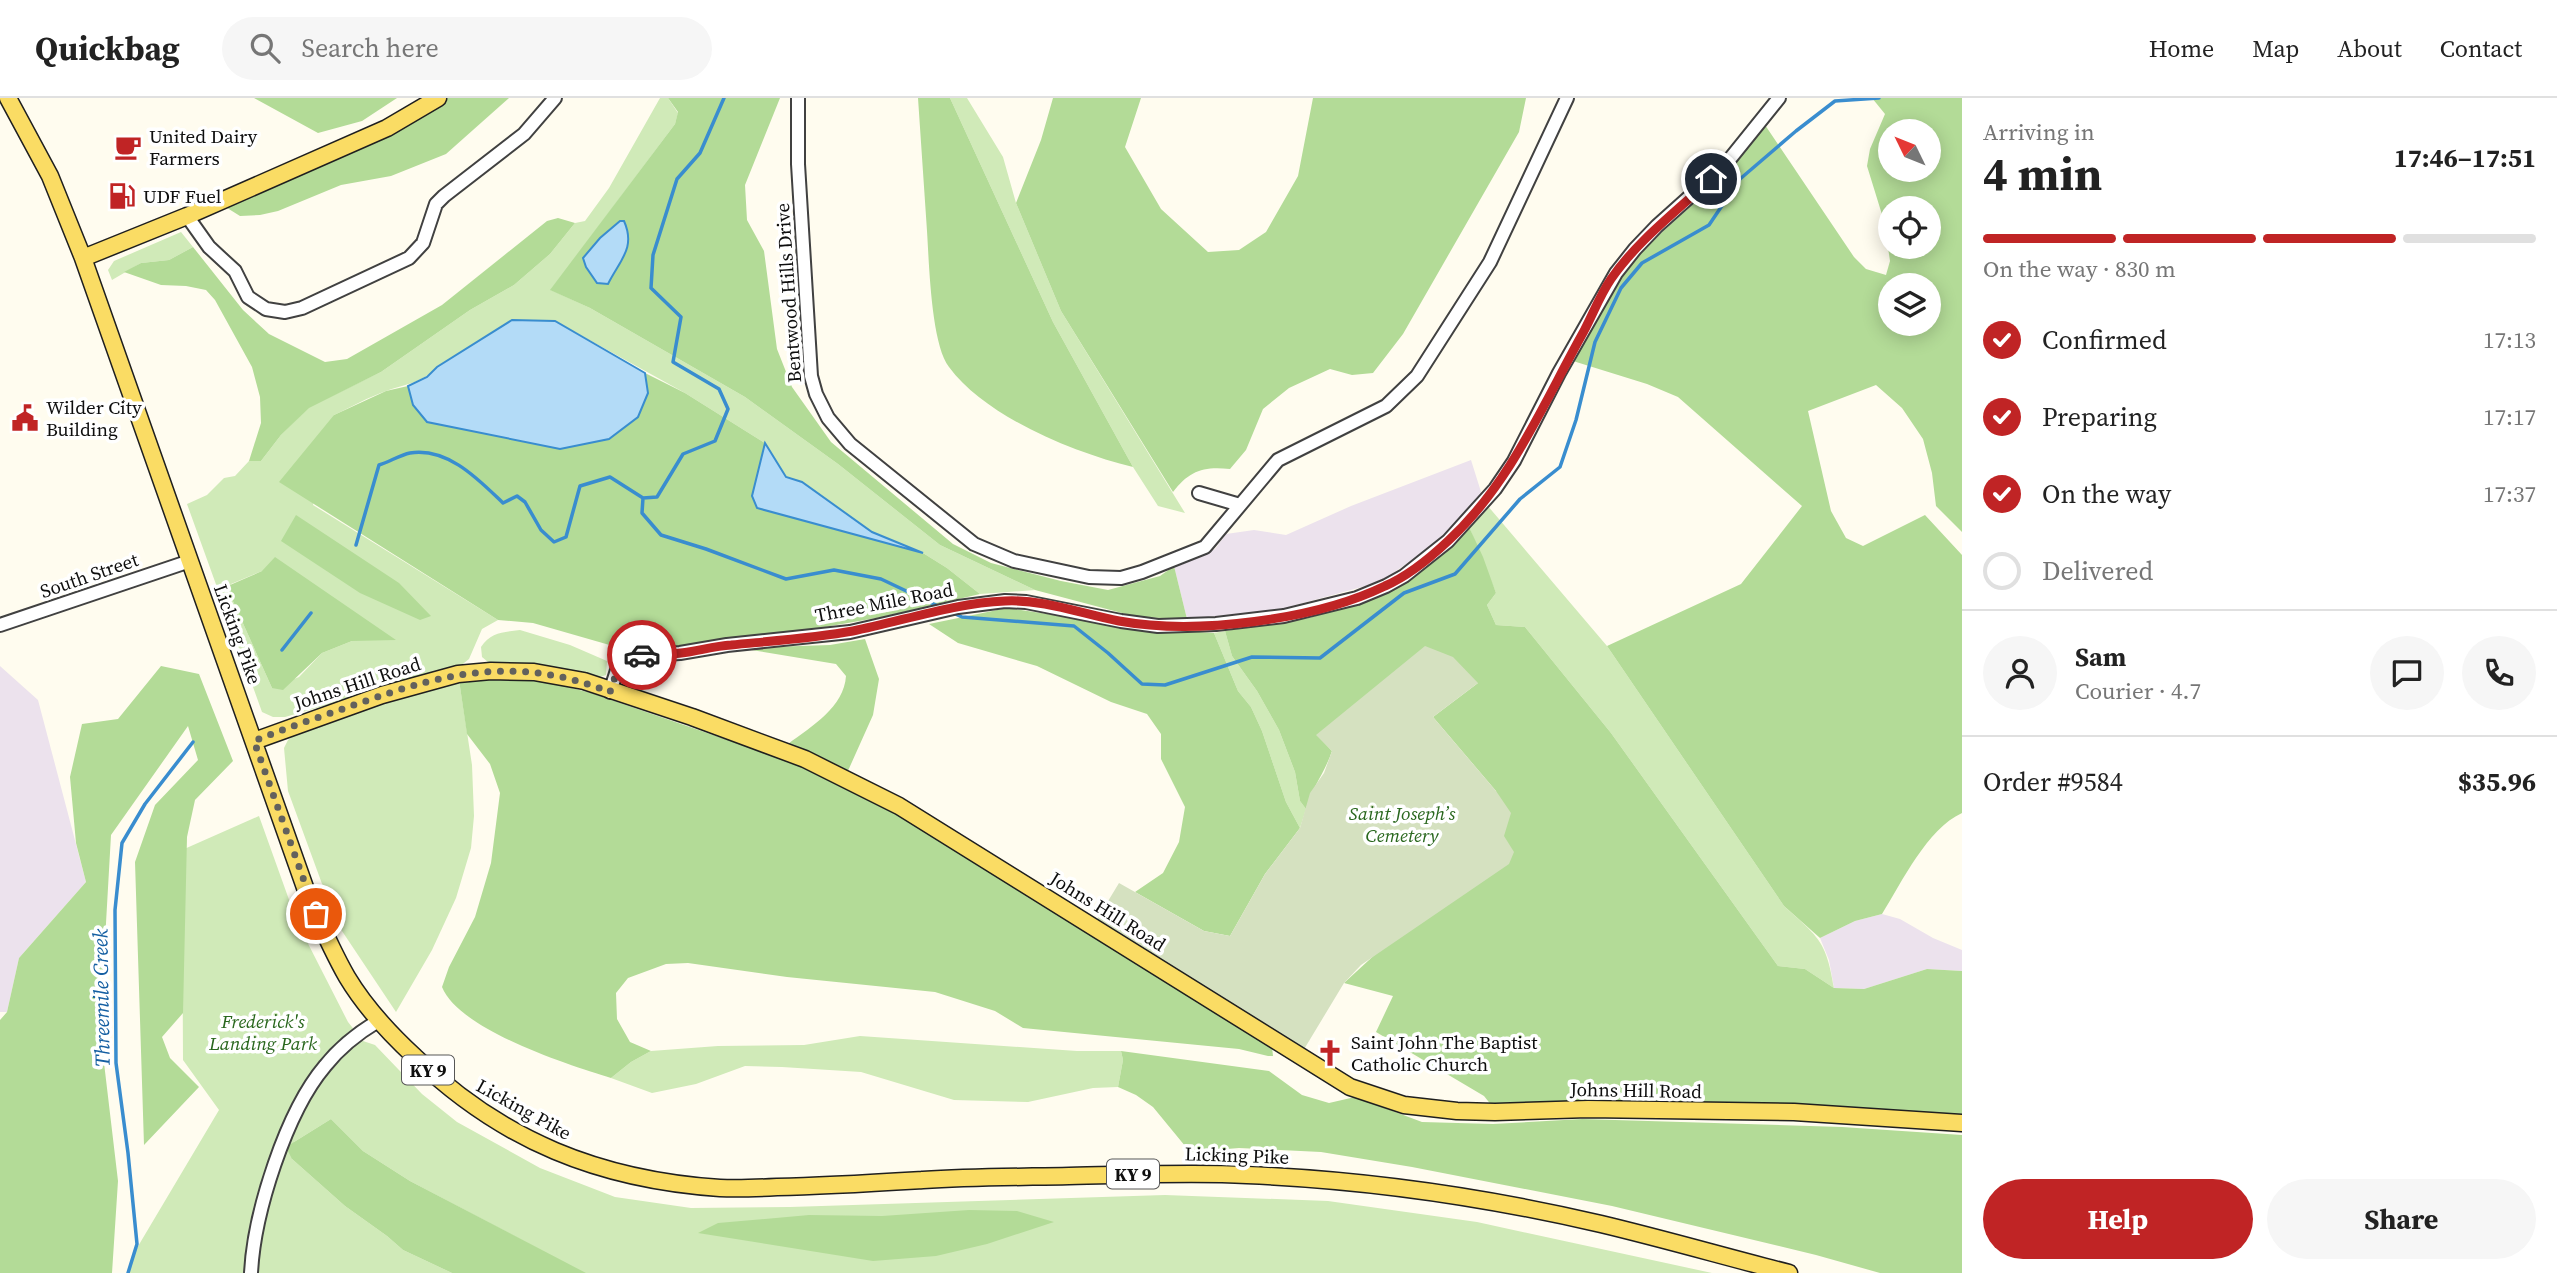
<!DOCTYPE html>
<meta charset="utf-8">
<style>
:root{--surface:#fff;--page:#f6f6f6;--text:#222;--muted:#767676;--line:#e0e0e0;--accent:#c02425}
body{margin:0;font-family:"Source Serif 4",serif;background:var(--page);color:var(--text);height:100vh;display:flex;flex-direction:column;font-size:26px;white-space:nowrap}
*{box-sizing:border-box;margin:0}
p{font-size:23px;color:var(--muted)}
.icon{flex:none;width:38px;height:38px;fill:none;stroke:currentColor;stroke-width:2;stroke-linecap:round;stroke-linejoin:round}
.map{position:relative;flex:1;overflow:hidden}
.sheet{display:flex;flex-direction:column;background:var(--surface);width:595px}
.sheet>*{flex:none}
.needle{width:46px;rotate:313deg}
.buttons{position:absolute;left:1878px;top:21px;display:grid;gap:14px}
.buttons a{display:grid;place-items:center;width:63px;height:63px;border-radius:50%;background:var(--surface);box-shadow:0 4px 18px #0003;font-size:35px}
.pin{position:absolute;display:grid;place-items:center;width:60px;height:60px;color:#fff;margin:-30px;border:4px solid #fff;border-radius:50%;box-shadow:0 2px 7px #0007}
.courier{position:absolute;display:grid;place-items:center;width:70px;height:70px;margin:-35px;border:5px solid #c02425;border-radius:50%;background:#fff;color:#222;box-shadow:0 2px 9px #0007}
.overview em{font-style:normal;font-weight:700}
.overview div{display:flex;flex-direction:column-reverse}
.overview{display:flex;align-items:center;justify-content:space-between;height:119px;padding:0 21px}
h1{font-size:46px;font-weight:700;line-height:52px}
.bar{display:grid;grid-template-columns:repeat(4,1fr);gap:10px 7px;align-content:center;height:84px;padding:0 21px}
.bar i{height:9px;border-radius:5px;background:var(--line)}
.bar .active{background:var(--accent)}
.bar p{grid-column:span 4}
.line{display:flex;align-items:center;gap:18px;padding:0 21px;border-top:2px solid var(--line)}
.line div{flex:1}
.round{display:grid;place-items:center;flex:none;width:74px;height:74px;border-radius:37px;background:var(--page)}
ol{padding:0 21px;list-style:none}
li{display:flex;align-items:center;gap:21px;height:77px}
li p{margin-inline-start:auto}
li .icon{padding:7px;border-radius:50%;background:var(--accent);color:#fff;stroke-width:4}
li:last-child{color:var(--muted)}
li i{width:38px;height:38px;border:4px solid var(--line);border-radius:50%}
.primary-button{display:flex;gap:14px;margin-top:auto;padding:14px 21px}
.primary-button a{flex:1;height:80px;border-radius:42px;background:var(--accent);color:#fff;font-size:28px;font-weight:700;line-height:80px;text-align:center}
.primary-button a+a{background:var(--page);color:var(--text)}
header{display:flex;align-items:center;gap:42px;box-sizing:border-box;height:98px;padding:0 35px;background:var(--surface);border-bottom:2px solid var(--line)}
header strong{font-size:33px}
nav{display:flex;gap:38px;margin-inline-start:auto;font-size:24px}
.search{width:490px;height:63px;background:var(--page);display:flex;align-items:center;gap:18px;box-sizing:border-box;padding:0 24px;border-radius:38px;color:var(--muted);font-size:26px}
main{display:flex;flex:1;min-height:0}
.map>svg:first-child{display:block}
</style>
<header>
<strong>Quickbag</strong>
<div class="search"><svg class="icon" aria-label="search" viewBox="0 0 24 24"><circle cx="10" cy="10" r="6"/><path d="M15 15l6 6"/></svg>Search here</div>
<nav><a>Home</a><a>Map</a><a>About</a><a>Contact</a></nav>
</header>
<main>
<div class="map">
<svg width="1962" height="1175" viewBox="0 0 1962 1175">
<rect width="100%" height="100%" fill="#fffcef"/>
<path fill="#ece2ed" d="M 1471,362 L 1482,397 L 1441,442 L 1380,484 L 1278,512 L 1187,521 L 1174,468 L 1215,451 L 1226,436 L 1254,432 L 1286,437 L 1351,408 Z
M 0,568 L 38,602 L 86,784 L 19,860 L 7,914 L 0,914 Z
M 1882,816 L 1900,821 L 1933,840 L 1962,852 L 1962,873 L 1927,871 L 1864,891 L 1834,890 L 1829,862 L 1820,840 L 1855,823 Z"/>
<path fill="#d0eab8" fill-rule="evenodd" d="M 660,0 L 668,0 L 678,15 L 675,26 L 551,192 L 590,210 L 745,299 L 838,366 L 940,447 L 1035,492 L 980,496 L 947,470 L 923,455 L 872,434 L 802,384 L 786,379 L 765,345 L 685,295 L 555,223 L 437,269 C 422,285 406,286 386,293 C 369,299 351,309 334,317 L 313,407 L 498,522 L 482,531 L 469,561 L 459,569 L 285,619 L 273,619 L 262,614 L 187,406 L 207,397 L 224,380 L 235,378 L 249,363 L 261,363 L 281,337 L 309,309 L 381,274 L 470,212 L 514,187 L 550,156 L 575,125 L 585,123 L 609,90 ZM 262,473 L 352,543 L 322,555 L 299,579 L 272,590 L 228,492 L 231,486 Z
M 950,0 L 967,0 L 1003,59 L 1016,105 L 1061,213 L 1185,415 L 1158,408 L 1133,369 L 1053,224 Z
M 181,134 L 193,149 L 169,162 L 141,165 L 112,182 L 108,172 L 114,163 Z
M 1487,407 L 1607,548 L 1784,808 C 1819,840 1826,842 1834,890 L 1805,871 L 1778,868 L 1611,635 L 1525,529 L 1496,527 L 1487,507 L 1496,495 L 1469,429 Z
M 520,532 L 570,547 L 607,563 L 606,577 L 597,580 L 536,568 L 488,564 L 482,559 L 481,549 C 491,534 503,534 520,532 Z
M 1225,533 L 1232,558 L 1257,593 L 1279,632 L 1295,674 L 1300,703 L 1306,711 L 1300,730 L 1286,704 L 1262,633 L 1251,609 L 1238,593 L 1214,535 Z
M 459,582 L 472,667 L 474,718 L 471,750 L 456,800 L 432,852 L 396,914 L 336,824 L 288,693 L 284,650 L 288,642 L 298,634 L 417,592 Z
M 259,718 L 297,824 L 348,924 L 363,943 L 375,947 L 422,996 L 457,1024 L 540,1070 L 615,1099 L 691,1110 L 790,1109 L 1165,1097 L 1328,1103 L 1477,1124 L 1712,1175 L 584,1175 L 410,1083 L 363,1053 L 331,1021 L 294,1044 L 292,1061 L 345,1108 L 387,1138 L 403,1152 L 452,1175 L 128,1175 L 134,1155 L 219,1012 L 183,962 L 182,752 Z
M 860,938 L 1077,953 L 1121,953 L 1123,962 L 1118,989 L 1093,990 L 1028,1004 L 954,1002 L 861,974 L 782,969 L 745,968 L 696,986 L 652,995 L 611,980 L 631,964 L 651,953 L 718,948 L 804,947 Z"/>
<path fill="#b3db97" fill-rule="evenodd" d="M 254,0 L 397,0 L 362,23 L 318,35 Z
M 448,0 L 509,0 L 446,56 L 391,78 L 341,87 L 278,113 L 260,117 L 240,118 L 224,108 L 430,12 Z
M 668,0 L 780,0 L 745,87 L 747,122 L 764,153 L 777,251 L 792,289 L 831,344 L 953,446 L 991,465 L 1061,483 L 1108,492 L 1160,478 L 1174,468 L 1187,521 L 1137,519 L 1035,492 L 940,447 L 838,366 L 745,299 L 590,210 L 550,192 L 675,26 L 678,14 ZM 583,160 L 613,175 L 608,186 L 597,185 L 586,169 Z
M 918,0 L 950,0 L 1053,224 L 1133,369 C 1074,355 986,319 949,269 C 931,246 929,163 927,133 C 924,89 921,44 918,0 Z
M 1053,0 L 1141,0 L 1125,49 L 1161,111 L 1208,154 L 1239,152 L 1266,134 L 1298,78 L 1313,0 L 1526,0 L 1519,34 L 1403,236 L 1373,275 L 1352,277 L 1330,271 L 1289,290 L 1263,311 L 1246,352 L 1230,371 C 1203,368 1189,373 1173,394 L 1061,213 L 1016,105 L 1041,42 Z
M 1872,0 L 1962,0 L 1962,434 L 1936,408 L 1932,375 L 1923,341 L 1902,310 L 1876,287 L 1808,313 L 1831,413 L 1846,440 L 1863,448 L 1925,417 L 1962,457 L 1962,715 C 1927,731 1902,784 1882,816 L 1855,823 L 1820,840 L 1784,808 L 1607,548 L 1741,486 L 1802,408 L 1678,299 L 1647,286 L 1573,263 L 1615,184 L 1638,156 L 1700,100 L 1735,64 L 1765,27 L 1854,159 L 1866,171 L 1886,177 L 1890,163 L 1884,123 L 1867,68 L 1870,51 L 1885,16 ZM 1890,33 L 1928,33 L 1928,72 L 1890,72 ZM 1890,110 L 1928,110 L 1928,149 L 1890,149 ZM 1890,187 L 1928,187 L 1928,226 L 1890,226 Z
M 558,120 L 575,125 L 550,156 L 514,187 L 470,212 L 381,274 L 309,310 L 281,337 L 261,363 L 249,363 L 261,325 L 260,299 L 252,269 L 215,202 L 206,192 L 186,188 L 161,187 L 124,174 L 141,165 L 169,162 L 193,149 L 243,212 L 269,236 L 325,264 L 347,261 L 442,207 L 547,123 Z
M 645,275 L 685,295 L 765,345 L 753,398 L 757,410 L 923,455 L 947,470 L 980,496 L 882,519 L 802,533 L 702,547 L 653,551 L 620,550 L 533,525 L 498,522 L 279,384 L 334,317 L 386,293 L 408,288 L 413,307 L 648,295 Z
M 296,417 L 399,485 L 431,518 L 420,522 L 360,495 L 281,443 Z
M 1469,429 L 1483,459 L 1496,495 L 1487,507 L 1496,527 L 1525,529 L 1611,635 L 1778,868 L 1805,871 L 1834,890 L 1864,891 L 1927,871 L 1962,873 L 1962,1018 C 1834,1007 1706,1003 1578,1003 C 1549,1003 1521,1007 1492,1008 L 1484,998 L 1376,934 L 1393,898 L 1344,885 L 1504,738 L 1496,693 L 1433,619 L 1478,585 L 1317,637 L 1332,653 C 1325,674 1312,690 1306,711 L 1300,703 L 1295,674 L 1279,632 L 1257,593 L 1232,558 L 1225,533 L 1309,520 L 1366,502 L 1420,473 Z
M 275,459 L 396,542 L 352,543 L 322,555 L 283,592 L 272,590 L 228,492 L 230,487 L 262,473 Z
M 1007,510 L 1140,530 L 1214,535 L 1238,593 L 1251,609 L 1262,633 L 1286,704 L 1300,730 L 1265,776 L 1230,838 L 1204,833 L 1135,794 L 1163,775 L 1179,744 L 1185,709 L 1161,661 L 1161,636 L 1147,616 L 1111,604 L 1037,568 L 958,545 L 929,526 Z
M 865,541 L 879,581 L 873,617 L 847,675 L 788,646 C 812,628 844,609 846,578 L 836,566 L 739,550 L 830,547 Z
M 161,568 L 199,576 L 233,663 L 195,702 L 187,739 L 183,915 L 162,939 L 170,960 L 199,989 L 144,1047 L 135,764 L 155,707 L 198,662 L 188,628 L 111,737 L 100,931 L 118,1083 L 112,1175 L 0,1175 L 0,922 L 7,914 L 19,860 L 86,784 L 76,745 L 70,679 L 82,626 L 118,621 Z
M 494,579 L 541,582 L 591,595 L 806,669 L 920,729 L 1272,949 L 1273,958 L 1268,958 L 1239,951 L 1023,930 L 995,913 L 935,894 L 787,879 L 688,865 L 666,866 L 628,880 L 616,895 L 617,921 L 630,944 L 651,953 L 631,964 L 611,980 C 569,967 459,932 442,889 L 449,869 L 475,819 L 491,765 L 500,695 L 490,666 L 467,636 L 459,582 Z
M 1121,953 L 1269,973 L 1302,997 L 1329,1005 L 1355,999 L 1422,1024 L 1493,1026 L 1582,1021 L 1842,1029 L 1962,1037 L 1962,1175 L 1880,1175 L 1816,1157 L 1612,1108 L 1412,1069 L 1321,1054 L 1239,1050 L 1190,1054 L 1153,1009 L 1136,997 L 1118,989 L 1123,962 Z
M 331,1021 L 363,1053 L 410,1083 L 586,1175 L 452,1175 L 403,1152 L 387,1138 L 345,1108 L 292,1061 L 286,1049 Z
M 969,1112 L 1017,1113 L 1054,1124 L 987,1146 L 936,1158 L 873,1163 L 698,1135 L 718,1125 L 809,1117 L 882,1118 Z"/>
<path fill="#d5e1c0" d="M 1425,548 L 1453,559 L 1478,585 L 1433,619 L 1496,693 L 1511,715 L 1504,738 L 1514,754 L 1509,766 L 1361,867 L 1344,885 L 1303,953 L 1096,823 L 1119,785 L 1204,833 L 1230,838 L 1265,776 L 1300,730 L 1310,695 L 1324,675 L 1332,653 L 1316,637 Z"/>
<path fill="#b3dbf7" stroke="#398dcf" stroke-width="2" d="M 620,123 L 624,123 C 636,150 620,162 608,186 L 597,185 L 586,169 L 583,160 L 600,140 Z
M 512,222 L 555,223 L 645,275 L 648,295 L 638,319 L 609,341 L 560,351 L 427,324 L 413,307 L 408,288 L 427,279 L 437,269 Z
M 765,345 L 786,379 L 802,384 L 872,434 L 923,455 L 757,410 L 752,398 Z"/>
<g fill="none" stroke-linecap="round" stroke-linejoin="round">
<path stroke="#398dcf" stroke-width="3.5" d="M 643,400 L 657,399 L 683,356 L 715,343 L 728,311 L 719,291 L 673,264 L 681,219 L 651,190 L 653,157 L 677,81 L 700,55 L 724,0
M 356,447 L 379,367 C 389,364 400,357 410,355 C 448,349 479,382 503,405 L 517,398 L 525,404 L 541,432 L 554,444 L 566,439 L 580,388 L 610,379 L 643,400 L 642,415 L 661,437 L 706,451 L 786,481 L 834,472 L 881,481 L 940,509
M 951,514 L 962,519 L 1074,528 L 1108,555 L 1142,586 L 1165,587 L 1252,559 L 1320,560 L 1404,495 L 1455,476 L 1520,401 L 1560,369 L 1576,322 L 1595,244 L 1621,190 L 1642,165 L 1709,127 L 1740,81 L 1796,33 L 1835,3 L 1879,0
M 282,552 L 311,515
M 128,1175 L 137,1146 L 128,1055 L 116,965 L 115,812 L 122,745 L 145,706 L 193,644"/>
<defs>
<path id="minor" d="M 798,0 L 798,66 L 811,278 L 816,296 L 828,320 L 850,346 L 974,446 L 1014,463 L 1089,479 L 1121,480 L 1142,474 L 1205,449 L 1278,362 L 1386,308 L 1417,278 L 1490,164 L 1567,0
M 187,118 L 209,149 L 235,173 L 248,199 L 266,211 L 285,214 L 302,210 L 409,160 L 423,145 L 436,106 L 444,98 L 524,36 L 555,0
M 1199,395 L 1240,407
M 0,527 L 190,463
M 610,594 L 618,569 L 624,563 L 635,558 L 680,555 L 727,547 L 850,534 L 958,509 L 1005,503 L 1026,504 L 1121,523 L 1158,528 L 1216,526 L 1284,518 L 1357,500 L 1386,488 L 1404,478 L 1448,443 L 1495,391 L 1514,363 L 1559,275 L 1616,175 L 1635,151 L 1657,128 L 1725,67 L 1779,0
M 251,1175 C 254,1115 286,1014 325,968 C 340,949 358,935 378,923"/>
<path id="major" d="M 8,0 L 50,78 L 83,160 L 308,798 C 320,825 332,853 347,879 C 365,909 389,935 415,959 C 502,1043 600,1082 720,1090 C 739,1091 758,1090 777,1089 C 826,1088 874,1085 923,1082 C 972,1079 1020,1079 1069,1078 C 1128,1077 1188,1074 1247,1077 C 1366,1082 1485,1099 1601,1126 C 1664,1141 1726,1159 1789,1175
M 83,160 L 187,118 L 387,30 L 438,0
M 254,643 L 382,597 L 458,576 L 491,573 L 534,574 L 584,583 L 692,619 L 805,661 L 899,708 L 1350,989 L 1404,1007 L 1457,1013 L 1495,1014 L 1588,1011 L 1794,1014 L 1962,1025"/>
</defs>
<use href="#minor" stroke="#414141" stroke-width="16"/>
<use href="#major" stroke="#1f1f1f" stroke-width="19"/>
<use href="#minor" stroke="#fff" stroke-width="12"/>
<use href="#major" stroke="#fadc64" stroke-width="16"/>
</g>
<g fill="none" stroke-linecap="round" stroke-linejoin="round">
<path stroke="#62615d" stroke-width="7" stroke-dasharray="0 12.6" d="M 316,816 L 254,643 C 289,629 325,617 360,605 C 450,573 519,558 610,594 C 616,575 620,560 642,557"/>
<path stroke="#c02425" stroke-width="9" d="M 642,557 C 655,556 668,557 681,555 C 698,553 714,548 731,547 C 772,543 814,540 853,533 C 903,523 954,505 1005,503 C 1044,501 1082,516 1119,523 C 1196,537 1315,522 1385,488 C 1408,478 1430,460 1448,443 C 1511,385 1543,306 1584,233 C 1593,216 1600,197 1611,181 C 1638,142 1676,114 1711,81"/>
</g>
<defs>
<symbol id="cafe-bare" viewBox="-9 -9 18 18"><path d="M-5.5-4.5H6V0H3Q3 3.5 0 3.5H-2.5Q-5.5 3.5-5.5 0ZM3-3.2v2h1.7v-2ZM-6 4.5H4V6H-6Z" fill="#c02425" stroke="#fff" stroke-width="2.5" paint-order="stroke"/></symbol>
<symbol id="fuel-bare" viewBox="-9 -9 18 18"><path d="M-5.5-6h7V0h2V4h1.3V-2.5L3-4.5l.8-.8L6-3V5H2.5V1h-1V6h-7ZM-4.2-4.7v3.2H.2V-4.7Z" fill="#c02425" stroke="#fff" stroke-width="2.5" paint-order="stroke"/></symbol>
<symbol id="civic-bare" viewBox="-9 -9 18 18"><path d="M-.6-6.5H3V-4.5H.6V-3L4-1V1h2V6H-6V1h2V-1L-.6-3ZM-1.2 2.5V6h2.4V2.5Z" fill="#c02425" stroke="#fff" stroke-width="2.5" paint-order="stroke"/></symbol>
<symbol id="church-bare" viewBox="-9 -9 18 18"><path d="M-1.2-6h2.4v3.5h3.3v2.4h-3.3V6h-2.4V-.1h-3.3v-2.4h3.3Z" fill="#c02425" stroke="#fff" stroke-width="2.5" paint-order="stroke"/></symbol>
</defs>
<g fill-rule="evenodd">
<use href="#cafe-bare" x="109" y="30" width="38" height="38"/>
<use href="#fuel-bare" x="103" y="79" width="38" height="38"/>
<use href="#civic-bare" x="6" y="301" width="38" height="38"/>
<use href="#church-bare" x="1311" y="936" width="38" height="38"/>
</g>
<g text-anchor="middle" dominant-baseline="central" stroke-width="7" stroke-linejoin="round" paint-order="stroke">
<g fill="#fff" stroke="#565656" stroke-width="2">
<rect x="402" y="957.5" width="52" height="29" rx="5"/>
<rect x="1107" y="1061.5" width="52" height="29" rx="5"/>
</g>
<g font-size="18" font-weight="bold" fill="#0e0e0e">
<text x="428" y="972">KY 9</text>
<text x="1133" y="1076">KY 9</text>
</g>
<g font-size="19" fill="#0e0e0e" stroke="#fff" text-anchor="start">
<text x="149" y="38">United Dairy<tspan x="149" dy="22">Farmers</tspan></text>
<text x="143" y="98">UDF Fuel</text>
<text x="46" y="309">Wilder City<tspan x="46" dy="22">Building</tspan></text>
<text x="1351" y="944">Saint John The Baptist<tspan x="1351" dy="22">Catholic Church</tspan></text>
</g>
<g font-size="19" fill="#0e0e0e" stroke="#fff">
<text transform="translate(788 195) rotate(-94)">Bentwood Hills Drive</text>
<text transform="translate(89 477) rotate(-19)">South Street</text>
<text transform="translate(884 504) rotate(-11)">Three Mile Road</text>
<text transform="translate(238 536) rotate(70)">Licking Pike</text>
<text transform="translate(357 585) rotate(-18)">Johns Hill Road</text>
<text transform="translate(1108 813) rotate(32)">Johns Hill Road</text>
<text transform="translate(1636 992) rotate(1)">Johns Hill Road</text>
<text transform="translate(524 1011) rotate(29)">Licking Pike</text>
<text transform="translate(1237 1057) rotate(2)">Licking Pike</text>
</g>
<g font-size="19" font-style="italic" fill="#29671d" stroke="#fff">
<text x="1402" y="715">Saint Joseph’s<tspan x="1402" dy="22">Cemetery</tspan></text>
<text x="263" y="923">Frederick's<tspan x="263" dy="22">Landing Park</tspan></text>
</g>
<g font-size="21" font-style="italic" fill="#155fa2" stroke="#fff">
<text transform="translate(101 900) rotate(-91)">Threemile Creek</text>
</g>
</g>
</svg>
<div class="buttons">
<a><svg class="needle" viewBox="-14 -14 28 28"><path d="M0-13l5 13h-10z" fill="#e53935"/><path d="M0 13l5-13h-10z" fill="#767676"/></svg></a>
<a><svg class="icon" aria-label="locate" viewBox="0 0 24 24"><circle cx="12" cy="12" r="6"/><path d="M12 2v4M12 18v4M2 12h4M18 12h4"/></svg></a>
<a><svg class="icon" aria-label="layers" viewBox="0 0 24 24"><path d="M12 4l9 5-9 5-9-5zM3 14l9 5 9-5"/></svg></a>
</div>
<div class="pin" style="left:316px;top:816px;background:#ea580c"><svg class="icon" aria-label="bag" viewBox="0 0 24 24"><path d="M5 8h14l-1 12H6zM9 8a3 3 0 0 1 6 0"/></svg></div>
<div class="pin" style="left:1711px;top:81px;background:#1f2937"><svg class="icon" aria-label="home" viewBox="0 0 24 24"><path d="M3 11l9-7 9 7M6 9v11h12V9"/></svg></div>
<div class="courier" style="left:642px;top:557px"><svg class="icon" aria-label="car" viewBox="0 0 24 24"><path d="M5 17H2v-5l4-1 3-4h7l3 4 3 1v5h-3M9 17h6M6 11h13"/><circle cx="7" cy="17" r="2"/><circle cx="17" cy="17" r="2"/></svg></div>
</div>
<section class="sheet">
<div class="overview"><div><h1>4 min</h1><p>Arriving in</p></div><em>17:46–17:51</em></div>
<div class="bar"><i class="active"></i><i class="active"></i><i class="active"></i><i></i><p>On the way · 830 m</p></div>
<ol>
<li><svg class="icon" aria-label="check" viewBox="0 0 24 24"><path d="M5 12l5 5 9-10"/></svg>Confirmed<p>17:13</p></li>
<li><svg class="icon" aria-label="check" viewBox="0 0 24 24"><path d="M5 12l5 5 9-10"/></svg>Preparing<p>17:17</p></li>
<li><svg class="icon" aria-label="check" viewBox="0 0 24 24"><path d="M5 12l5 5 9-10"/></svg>On the way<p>17:37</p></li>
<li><i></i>Delivered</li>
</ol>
<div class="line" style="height:126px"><a class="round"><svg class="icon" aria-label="person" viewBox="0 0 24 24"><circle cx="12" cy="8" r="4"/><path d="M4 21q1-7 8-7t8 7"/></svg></a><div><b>Sam</b><p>Courier · 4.7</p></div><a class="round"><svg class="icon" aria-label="chat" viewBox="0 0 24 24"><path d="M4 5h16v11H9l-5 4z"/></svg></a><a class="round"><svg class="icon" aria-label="phone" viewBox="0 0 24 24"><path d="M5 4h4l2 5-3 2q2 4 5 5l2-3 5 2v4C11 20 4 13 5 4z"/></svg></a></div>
<div class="line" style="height:91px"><div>Order #9584</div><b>$35.96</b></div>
<div class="primary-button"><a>Help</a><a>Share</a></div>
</section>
</main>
